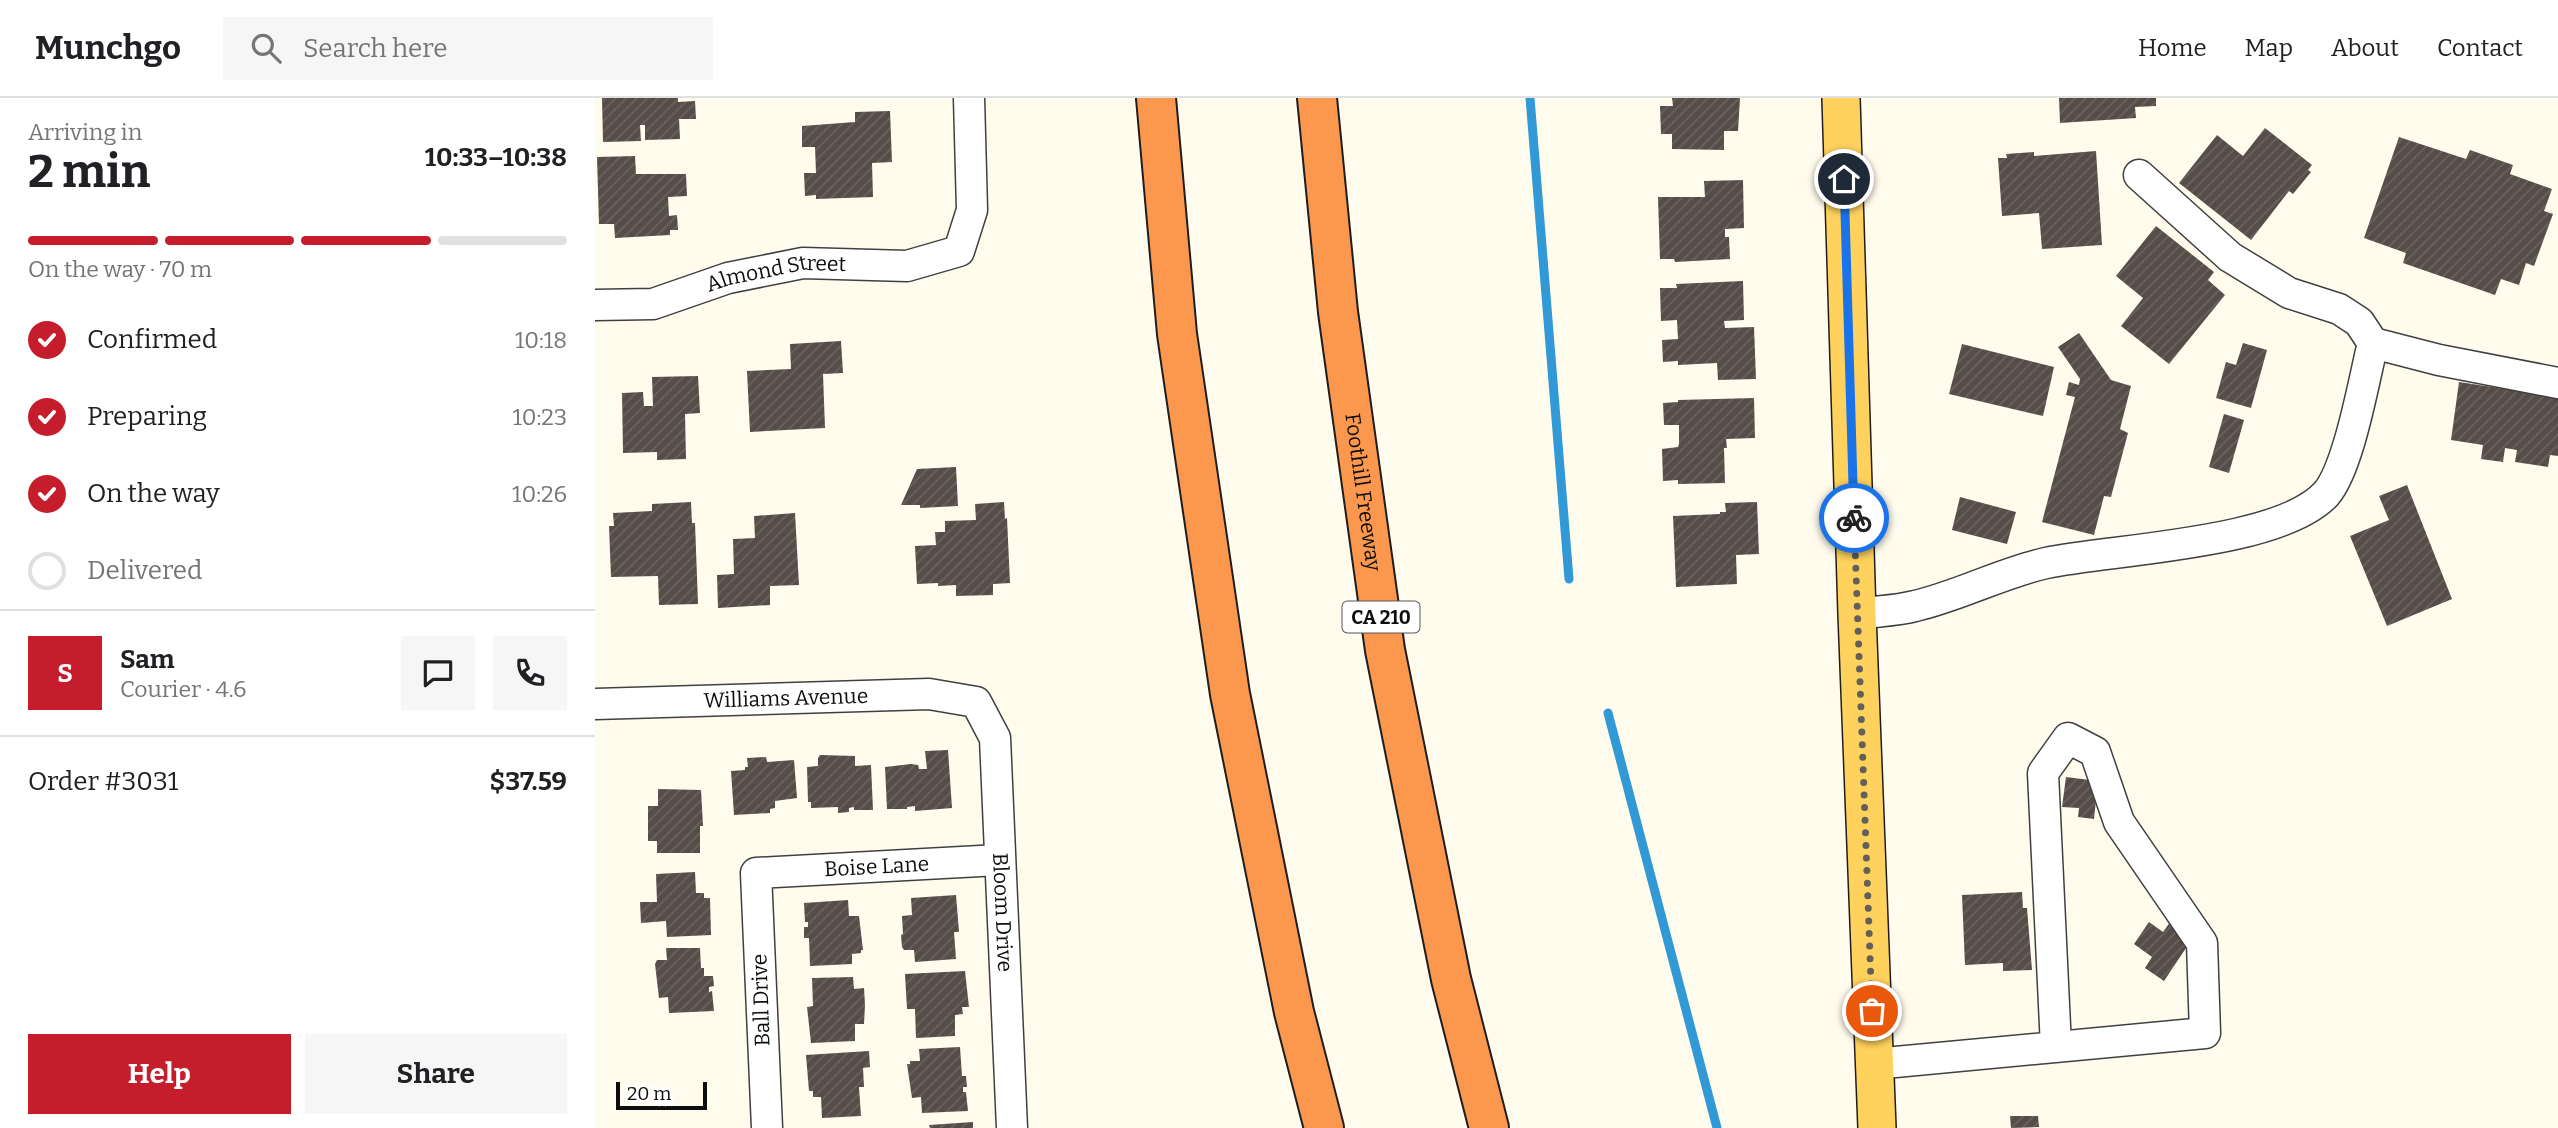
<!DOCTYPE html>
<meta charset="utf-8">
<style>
:root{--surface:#fff;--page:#f6f6f6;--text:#202124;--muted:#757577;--line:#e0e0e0;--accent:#c51d2b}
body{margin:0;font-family:Bitter,serif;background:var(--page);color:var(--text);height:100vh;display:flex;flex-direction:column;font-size:26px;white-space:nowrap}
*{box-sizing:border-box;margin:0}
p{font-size:23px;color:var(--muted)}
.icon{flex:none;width:38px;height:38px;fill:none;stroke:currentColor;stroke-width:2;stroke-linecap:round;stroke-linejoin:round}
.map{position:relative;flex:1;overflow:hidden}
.details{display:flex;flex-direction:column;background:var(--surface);width:595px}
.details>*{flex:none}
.scale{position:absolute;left:21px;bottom:18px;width:91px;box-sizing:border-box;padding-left:7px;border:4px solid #0d0d0d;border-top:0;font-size:19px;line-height:24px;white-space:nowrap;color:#0d0d0d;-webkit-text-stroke:5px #fff;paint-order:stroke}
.pin{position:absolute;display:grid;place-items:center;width:60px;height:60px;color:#fff;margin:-30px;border:4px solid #fff;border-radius:50%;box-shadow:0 2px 7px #0007}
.courier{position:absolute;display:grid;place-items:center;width:70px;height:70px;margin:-35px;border:5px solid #1a73e8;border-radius:50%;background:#fff;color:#222;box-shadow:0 2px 9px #0007}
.head em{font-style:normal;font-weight:700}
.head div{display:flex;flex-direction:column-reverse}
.head{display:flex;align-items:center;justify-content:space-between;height:119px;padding:0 28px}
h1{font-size:46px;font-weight:700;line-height:52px}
.bar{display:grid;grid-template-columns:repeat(4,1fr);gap:10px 7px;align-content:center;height:84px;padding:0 28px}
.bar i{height:9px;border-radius:5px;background:var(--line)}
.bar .active{background:var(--accent)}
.bar p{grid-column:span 4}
.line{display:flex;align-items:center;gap:18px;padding:0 28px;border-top:2px solid var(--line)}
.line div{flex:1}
.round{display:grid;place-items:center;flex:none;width:74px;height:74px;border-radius:0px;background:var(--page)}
ol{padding:0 28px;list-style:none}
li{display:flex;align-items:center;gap:21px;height:77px}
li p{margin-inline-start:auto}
li .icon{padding:7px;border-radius:50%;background:var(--accent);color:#fff;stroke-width:4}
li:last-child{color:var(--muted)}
li i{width:38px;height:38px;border:4px solid var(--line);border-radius:50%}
.cta{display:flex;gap:14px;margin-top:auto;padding:14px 28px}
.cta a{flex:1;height:80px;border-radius:0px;background:var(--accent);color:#fff;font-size:28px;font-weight:700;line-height:80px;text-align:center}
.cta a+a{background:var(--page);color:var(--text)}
header{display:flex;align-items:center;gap:42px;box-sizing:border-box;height:98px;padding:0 35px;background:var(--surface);border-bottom:2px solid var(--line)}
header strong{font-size:33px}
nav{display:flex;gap:38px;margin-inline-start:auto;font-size:24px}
.search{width:490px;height:63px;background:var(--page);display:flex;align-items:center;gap:18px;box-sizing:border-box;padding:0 24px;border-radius:0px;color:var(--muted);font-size:26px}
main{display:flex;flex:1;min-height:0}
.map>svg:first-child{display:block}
</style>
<header>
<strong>Munchgo</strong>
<div class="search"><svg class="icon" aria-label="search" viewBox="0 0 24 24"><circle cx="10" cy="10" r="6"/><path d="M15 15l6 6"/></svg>Search here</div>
<nav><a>Home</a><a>Map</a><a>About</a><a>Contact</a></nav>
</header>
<main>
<section class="details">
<div class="head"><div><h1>2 min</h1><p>Arriving in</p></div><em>10:33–10:38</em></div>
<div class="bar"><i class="active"></i><i class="active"></i><i class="active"></i><i></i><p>On the way · 70 m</p></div>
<ol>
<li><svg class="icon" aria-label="check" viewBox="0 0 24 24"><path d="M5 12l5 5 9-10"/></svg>Confirmed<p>10:18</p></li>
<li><svg class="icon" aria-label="check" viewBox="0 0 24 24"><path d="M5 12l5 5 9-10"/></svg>Preparing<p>10:23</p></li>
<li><svg class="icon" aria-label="check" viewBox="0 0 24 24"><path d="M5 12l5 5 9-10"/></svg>On the way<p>10:26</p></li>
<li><i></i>Delivered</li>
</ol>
<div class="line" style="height:126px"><b class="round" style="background:var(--accent);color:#fff">S</b><div><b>Sam</b><p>Courier · 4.6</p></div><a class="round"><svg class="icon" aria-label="chat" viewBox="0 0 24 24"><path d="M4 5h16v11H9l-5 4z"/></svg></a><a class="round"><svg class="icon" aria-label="phone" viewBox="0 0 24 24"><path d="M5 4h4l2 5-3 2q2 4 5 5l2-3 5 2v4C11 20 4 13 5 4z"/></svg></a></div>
<div class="line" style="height:91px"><div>Order #3031</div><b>$37.59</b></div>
<div class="cta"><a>Help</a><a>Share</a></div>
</section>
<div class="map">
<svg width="1963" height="1030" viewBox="0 0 1963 1030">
<defs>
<pattern id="building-hatch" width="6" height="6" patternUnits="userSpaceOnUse" patternTransform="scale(1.75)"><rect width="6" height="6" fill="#564d49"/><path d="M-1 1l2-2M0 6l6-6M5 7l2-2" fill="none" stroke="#69625f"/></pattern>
</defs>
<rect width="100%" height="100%" fill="#fffbed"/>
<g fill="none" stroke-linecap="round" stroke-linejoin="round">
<path stroke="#3199d5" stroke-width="9" d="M 935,0 L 974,481
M 1013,615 L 1122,1030"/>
</g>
<path fill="url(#building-hatch)" d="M 7,0 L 83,0 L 83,4 L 100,3 L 101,21 L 84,21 L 85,41 L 50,42 L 50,27 L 45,27 L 46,43 L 8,44 Z
M 1077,0 L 1145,0 L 1143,33 L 1129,33 L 1129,52 L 1077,51 L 1077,36 L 1066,36 L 1065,8 L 1078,8 Z
M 1464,0 L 1561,0 L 1561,8 L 1540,9 L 1541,20 L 1465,25 Z
M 295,13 L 297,64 L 277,65 L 278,99 L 221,101 L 221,97 L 210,98 L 209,75 L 221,75 L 220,49 L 207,49 L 207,28 L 260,24 L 260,14 Z
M 1670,30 L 1717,67 L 1713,72 L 1716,74 L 1698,96 L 1694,93 L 1656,142 L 1584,85 L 1622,37 L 1648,58 Z
M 1804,39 L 1871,61 L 1875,52 L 1918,67 L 1915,76 L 1957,91 L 1949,113 L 1958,116 L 1939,168 L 1931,165 L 1924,187 L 1906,181 L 1900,197 L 1808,165 L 1811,155 L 1769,140 Z
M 1501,53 L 1507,147 L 1447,151 L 1444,115 L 1407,118 L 1403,60 L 1412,60 L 1411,56 L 1439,54 L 1439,58 Z
M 40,58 L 41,76 L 91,76 L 92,98 L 73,99 L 74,118 L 82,117 L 83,132 L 75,132 L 75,137 L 20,140 L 19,126 L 4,126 L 2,59 Z
M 1148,82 L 1149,130 L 1130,131 L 1130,139 L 1134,139 L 1135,161 L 1080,164 L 1079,161 L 1065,161 L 1063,99 L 1110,99 L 1109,83 Z
M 1561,128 L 1619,174 L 1613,182 L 1630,197 L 1574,266 L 1526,228 L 1548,200 L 1521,178 Z
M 1148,183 L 1149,222 L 1129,223 L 1130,230 L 1159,229 L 1161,281 L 1123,282 L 1122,265 L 1083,267 L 1083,263 L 1068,264 L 1067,242 L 1083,241 L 1082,222 L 1066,223 L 1065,190 L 1082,190 L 1081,186 Z
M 1484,235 L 1516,282 L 1536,288 L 1525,331 L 1533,335 L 1516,399 L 1509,398 L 1499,437 L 1447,424 L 1480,299 L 1471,297 L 1474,284 L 1484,287 L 1485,281 L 1463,249 Z
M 246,243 L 248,275 L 228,276 L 230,330 L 155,334 L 152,273 L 196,271 L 195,246 Z
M 1648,245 L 1672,252 L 1656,310 L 1621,300 L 1631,264 L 1641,267 Z
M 1367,246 L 1459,269 L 1448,318 L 1354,296 Z
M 103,278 L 105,315 L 90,316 L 91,361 L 62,362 L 62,354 L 28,355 L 27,295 L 48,294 L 49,308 L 58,308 L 57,279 Z
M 1864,284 L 1963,299 L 1963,358 L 1955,357 L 1953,369 L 1920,364 L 1922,352 L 1910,350 L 1908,364 L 1886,361 L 1888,347 L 1856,342 Z
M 1159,300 L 1160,340 L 1131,341 L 1132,350 L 1129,350 L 1130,385 L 1083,386 L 1083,382 L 1068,383 L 1067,351 L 1083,349 L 1084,346 L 1084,327 L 1069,327 L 1068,305 L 1083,304 L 1083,302 Z
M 1629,316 L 1649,322 L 1634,375 L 1614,369 Z
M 361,369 L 363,408 L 325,410 L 325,407 L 306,407 L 322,371 Z
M 1812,387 L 1857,501 L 1792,528 L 1755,438 L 1794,422 L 1784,398 Z
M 1365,399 L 1421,414 L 1412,446 L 1357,432 Z
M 96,404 L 97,425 L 100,425 L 103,506 L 64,507 L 63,478 L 16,479 L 14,428 L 19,428 L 18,415 L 57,413 L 57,406 Z
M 409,404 L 410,421 L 412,420 L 415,485 L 398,486 L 398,497 L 361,498 L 361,487 L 343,488 L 343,485 L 322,486 L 320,448 L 341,447 L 340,434 L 350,434 L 350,423 L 381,422 L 380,406 Z
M 1162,404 L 1164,456 L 1141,457 L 1142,486 L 1081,489 L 1078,418 L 1125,416 L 1125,414 L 1131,414 L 1130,405 Z
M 200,415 L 204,487 L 175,488 L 175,507 L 123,510 L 122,477 L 139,476 L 138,441 L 160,440 L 159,418 Z
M 353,652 L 357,710 L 320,713 L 320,708 L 312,709 L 312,711 L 292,711 L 290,669 L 316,666 L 323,667 L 324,671 L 332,671 L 330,653 Z
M 225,657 L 260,658 L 260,668 L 276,667 L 278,712 L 259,712 L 259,709 L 254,710 L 254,714 L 243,715 L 243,709 L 216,710 L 216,704 L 213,704 L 212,669 L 223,668 L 223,660 Z
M 171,659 L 172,664 L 199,662 L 202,700 L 180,703 L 180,710 L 175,711 L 175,715 L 139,717 L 136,673 L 150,672 L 150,669 L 153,669 L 152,660 Z
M 1471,679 L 1503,683 L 1499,721 L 1483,719 L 1484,710 L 1467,709 Z
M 63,691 L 106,692 L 108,728 L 105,728 L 105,755 L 62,755 L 62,743 L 53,743 L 53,708 L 63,708 Z
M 100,774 L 101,795 L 109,795 L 109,800 L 115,800 L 116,837 L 72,839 L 71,823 L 46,825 L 45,804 L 62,804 L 61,776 Z
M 1427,794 L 1428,810 L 1432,810 L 1437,872 L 1408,873 L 1408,865 L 1370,867 L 1367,797 Z
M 361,797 L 364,834 L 359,834 L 361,861 L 320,864 L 319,852 L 309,852 L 307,849 L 306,837 L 308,836 L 307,818 L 317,817 L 316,800 Z
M 253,802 L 254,818 L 264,818 L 268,852 L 266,852 L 266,855 L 257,856 L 257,866 L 215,868 L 214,840 L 209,840 L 209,829 L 213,829 L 213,824 L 210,824 L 209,805 Z
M 1578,820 L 1599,838 L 1569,883 L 1550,870 L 1557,859 L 1539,846 L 1554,824 L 1568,834 Z
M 71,850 L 105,850 L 106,870 L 109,870 L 109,878 L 118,878 L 119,888 L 114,889 L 114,894 L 117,893 L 119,913 L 74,915 L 73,899 L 64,900 L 60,866 L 62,862 L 72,862 Z
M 370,873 L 374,909 L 367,909 L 368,916 L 360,917 L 360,938 L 321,940 L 320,911 L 312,911 L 310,876 Z
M 258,879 L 259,891 L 269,890 L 270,907 L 269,926 L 260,926 L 260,943 L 216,945 L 212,909 L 218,908 L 217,880 Z
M 365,949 L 367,978 L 371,978 L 372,989 L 368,989 L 368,994 L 371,994 L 373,1013 L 327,1015 L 326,999 L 317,1000 L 312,966 L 315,966 L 315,963 L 325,963 L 324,951 Z
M 274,953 L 275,969 L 268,970 L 269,989 L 264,989 L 266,1018 L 227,1020 L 226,999 L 218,999 L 218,993 L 214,993 L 211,957 Z
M 1415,1018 L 1443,1018 L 1444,1029 L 1416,1030 Z
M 378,1024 L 378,1030 L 335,1030 L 334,1027 Z"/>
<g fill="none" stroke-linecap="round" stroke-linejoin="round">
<defs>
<g id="minor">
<path d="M 1544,77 L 1635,159 L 1694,195 L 1744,211 L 1764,224 L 1778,245 L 1844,262 L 1963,285"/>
<path id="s1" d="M 0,207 L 58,206 L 133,180 L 208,165 L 312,168 L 364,153 L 377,112 L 374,0"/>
<path d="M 1262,516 C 1281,513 1301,513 1320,508 C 1364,498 1406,475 1451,465 C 1519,451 1685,446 1731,396 C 1754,370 1769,281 1778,245"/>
<path id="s2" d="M 0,606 L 334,596 L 381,604 L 400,640 L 417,1030"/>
<path d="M 1279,966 L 1610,935 L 1607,845 L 1524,724 L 1500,654 L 1473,640 L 1448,675 L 1461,949"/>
<path id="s3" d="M 172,1030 L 161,775 L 404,762"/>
</g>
<path id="major" d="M 1246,0 L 1262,516 L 1282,1030"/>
<g id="highway">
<path d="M 561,0 L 582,236 L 635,596 L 699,914 L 729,1030"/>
<path id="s4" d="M 722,0 L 743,214 L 790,552 L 856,881 L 894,1030"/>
</g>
</defs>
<use href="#minor" stroke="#404040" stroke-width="33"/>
<use href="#major" stroke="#1e1e1e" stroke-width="40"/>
<use href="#highway" stroke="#1e1e1e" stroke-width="42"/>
<use href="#minor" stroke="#fff" stroke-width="30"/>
<use href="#major" stroke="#ffd25d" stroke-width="37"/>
<use href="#highway" stroke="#fc984d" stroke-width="38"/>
</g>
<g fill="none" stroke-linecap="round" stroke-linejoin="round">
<path stroke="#62605b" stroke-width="7" stroke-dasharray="0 12.6" d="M 1259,420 L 1277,913"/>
<path stroke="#1a73e8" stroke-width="9" d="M 1249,81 L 1259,420"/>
</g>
<g text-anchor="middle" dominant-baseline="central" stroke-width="7" stroke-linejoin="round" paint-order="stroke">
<rect fill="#fff" stroke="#565656" stroke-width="2" x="747.5" y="503.5" width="77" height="31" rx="5"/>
<g font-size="19" font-weight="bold" fill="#0d0d0d">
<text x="786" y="519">CA 210</text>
</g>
<g font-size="21" fill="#0d0d0d" stroke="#fff">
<text stroke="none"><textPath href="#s1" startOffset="186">Almond Street</textPath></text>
<text stroke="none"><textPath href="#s4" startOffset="397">Foothill Freeway</textPath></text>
<text stroke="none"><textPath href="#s2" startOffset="191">Williams Avenue</textPath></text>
<text stroke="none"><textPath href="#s3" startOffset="376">Boise Lane</textPath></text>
<text stroke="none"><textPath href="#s2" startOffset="597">Bloom Drive</textPath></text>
<text transform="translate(166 902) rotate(-92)">Ball Drive</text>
</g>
</g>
</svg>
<div class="scale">20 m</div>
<div class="pin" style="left:1277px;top:913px;background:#ea580c"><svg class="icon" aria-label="bag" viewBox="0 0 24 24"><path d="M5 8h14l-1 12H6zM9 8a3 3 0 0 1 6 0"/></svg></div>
<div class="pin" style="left:1249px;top:81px;background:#1f2937"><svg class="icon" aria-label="home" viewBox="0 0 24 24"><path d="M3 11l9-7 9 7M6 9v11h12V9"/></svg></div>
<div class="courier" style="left:1259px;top:420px"><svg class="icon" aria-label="bike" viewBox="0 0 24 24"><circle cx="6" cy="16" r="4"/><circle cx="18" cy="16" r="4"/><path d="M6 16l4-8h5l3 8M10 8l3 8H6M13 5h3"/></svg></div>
</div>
</main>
